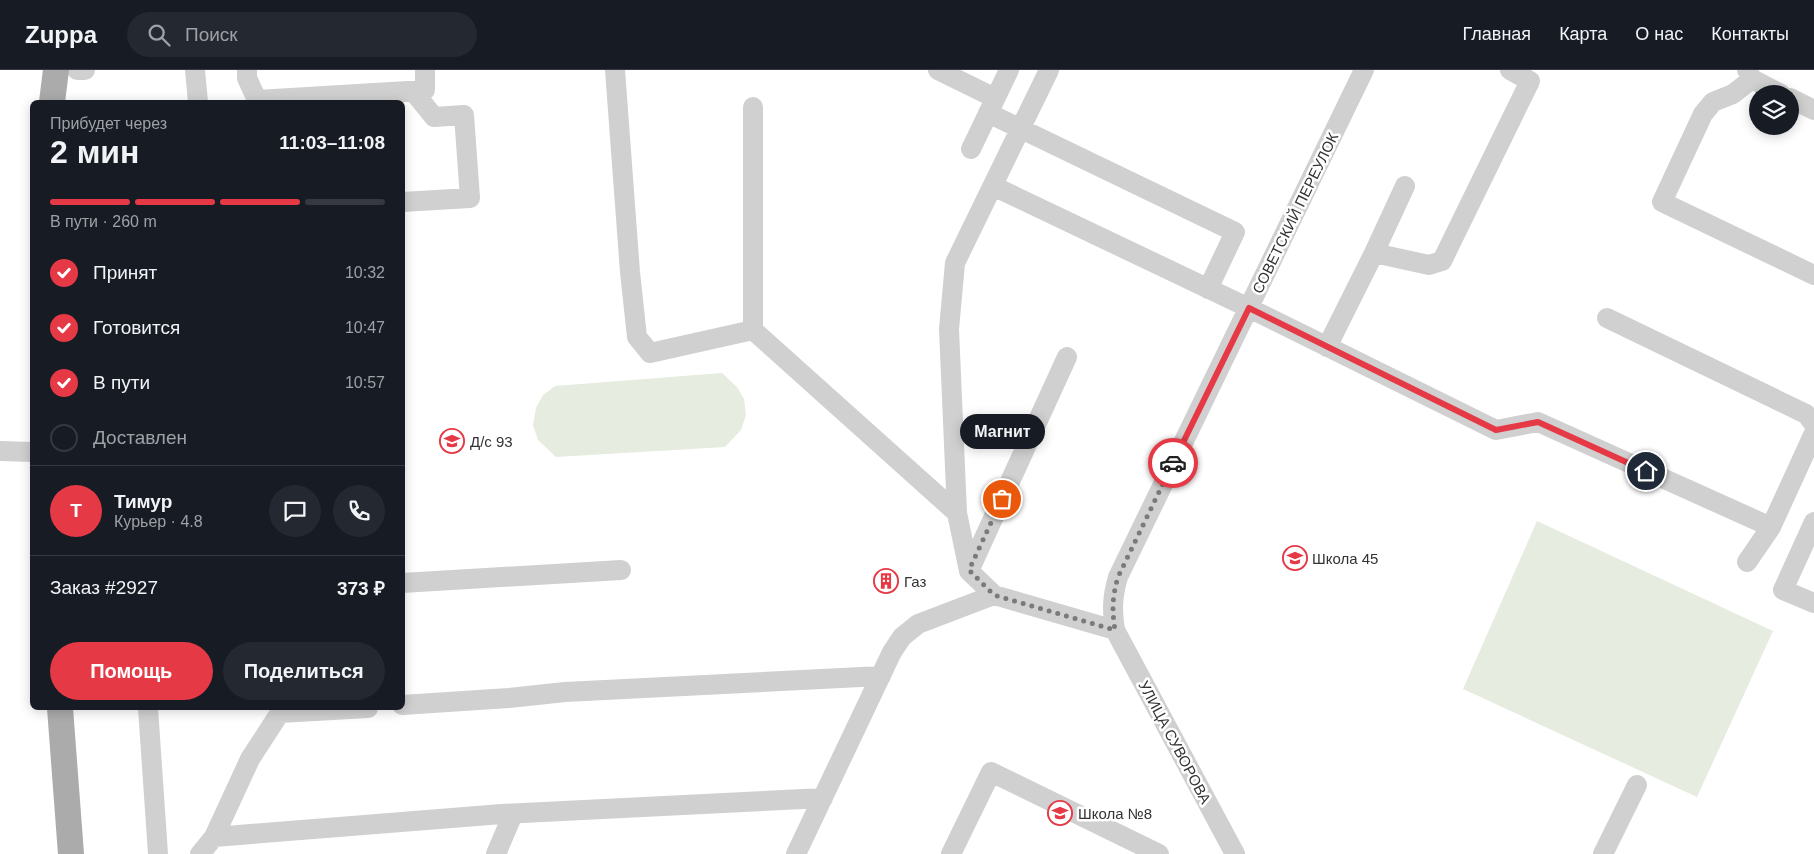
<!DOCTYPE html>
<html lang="ru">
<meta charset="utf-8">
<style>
:root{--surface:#171b24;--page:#242831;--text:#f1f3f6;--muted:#9ea1a6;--line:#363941;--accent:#e63946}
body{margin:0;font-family:Helvetica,sans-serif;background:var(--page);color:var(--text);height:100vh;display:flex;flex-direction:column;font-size:19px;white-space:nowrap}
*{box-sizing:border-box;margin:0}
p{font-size:16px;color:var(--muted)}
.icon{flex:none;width:28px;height:28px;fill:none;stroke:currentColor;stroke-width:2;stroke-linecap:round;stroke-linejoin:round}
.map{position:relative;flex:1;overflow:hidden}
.panel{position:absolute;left:30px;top:30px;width:375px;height:610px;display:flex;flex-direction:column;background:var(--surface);border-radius:8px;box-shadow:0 2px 12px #0003}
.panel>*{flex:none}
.buttons{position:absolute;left:1749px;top:15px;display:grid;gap:10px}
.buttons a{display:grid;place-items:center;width:50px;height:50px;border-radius:50%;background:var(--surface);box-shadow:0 2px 12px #0003;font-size:25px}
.pin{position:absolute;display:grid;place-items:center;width:42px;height:42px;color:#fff;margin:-21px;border:2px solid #fff;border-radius:50%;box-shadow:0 1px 5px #0007}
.courier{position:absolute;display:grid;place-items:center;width:50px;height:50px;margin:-25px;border:4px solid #e63946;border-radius:50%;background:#fff;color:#222;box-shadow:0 1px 6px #0007}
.bubble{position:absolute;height:35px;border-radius:18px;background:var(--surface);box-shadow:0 2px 12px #0003;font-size:16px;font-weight:700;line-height:35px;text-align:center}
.summary em{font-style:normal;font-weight:700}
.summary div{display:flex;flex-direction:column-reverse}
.summary{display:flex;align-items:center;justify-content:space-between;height:85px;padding:0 20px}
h1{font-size:32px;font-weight:700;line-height:38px}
.bar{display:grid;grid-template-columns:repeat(4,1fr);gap:8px 5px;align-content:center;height:60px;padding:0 20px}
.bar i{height:6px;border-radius:4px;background:var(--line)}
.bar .current{background:var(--accent)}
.bar p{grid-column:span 4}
.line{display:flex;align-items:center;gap:12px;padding:0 20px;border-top:1px solid var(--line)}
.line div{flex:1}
.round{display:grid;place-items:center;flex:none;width:52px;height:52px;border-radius:26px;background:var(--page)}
ol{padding:0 20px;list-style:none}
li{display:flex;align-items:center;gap:15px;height:55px}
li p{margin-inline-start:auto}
li .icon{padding:5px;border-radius:50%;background:var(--accent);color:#fff;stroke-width:4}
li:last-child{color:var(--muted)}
li i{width:28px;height:28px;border:2px solid var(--line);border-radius:50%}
.action{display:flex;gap:10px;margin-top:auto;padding:10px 20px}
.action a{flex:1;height:58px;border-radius:30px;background:var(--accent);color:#fff;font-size:20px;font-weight:700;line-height:58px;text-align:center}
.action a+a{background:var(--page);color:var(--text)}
header{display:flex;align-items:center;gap:30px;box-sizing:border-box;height:70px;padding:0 25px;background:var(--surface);border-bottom:1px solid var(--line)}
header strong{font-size:24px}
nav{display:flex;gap:28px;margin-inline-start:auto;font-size:18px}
.search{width:350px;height:45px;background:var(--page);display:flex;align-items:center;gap:12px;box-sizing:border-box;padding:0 18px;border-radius:28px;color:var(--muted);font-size:19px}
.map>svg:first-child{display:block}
</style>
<header>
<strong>Zuppa</strong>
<div class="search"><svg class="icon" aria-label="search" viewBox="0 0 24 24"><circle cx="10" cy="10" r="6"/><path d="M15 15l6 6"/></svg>Поиск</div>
<nav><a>Главная</a><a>Карта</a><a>О нас</a><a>Контакты</a></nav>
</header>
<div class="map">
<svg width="1814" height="784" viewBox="0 0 1814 784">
<rect width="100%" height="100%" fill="#fff"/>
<path fill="#e6ecdf" d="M 722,303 L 737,317 L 744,329 L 746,345 L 741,360 L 725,377 L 556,387 L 538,370 L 533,355 L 536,338 L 543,325 L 555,316 Z
M 1537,451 L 1773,561 L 1697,727 L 1463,619 Z"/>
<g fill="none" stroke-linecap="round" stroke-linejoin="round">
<path stroke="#d0d0d0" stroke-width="20" d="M 77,0 L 85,0
M 195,0 L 198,32
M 247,0 L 247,8 L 257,30 L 425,20 L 425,0
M 615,0 L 630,202 L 637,267 L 650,283 L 753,260 L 753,37
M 938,0 L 995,28
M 1049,0 L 955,193 L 949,259 L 957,443 L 969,501 L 994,525 L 1115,560
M 1747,0 L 1752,9 L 1781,24
M 1752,9 L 1733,24 L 1713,32 L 1703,44 L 1662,132 L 1814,205
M 1790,28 L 1814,40
M 988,43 L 1235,162 L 1208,219
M 971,79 L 1009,0
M 993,116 L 1249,238 L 1496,360 L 1538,352 L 1771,457
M 402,132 L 470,128 L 464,45 L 434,47 L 413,21
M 1374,183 L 1429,195 L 1442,191 L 1530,11 L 1510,0
M 1607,248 L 1806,344 L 1814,354
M 753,260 L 957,443
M 1327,277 L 1374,183 L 1405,116
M 0,381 L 32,382
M 1814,452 L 1783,520 L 1814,533
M 1747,492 L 1771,457 L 1814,363
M 969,501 L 1067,287
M 402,513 L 621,500
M 402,635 L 509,628 L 565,622 L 881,606
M 148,638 L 158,784
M 280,643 L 368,638
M 214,767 L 502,744 L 823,728
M 200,784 L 214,767 L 250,689 L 283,638
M 496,784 L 513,744
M 796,784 L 892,582 L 902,567 L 918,554 L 994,525
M 951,784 L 991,702 L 1159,784
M 1235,784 L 1115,560 C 1112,540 1112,528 1118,507 L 1364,0
M 1603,784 L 1637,715"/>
<path stroke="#ababab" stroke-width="26" d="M 52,32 L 56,0
M 60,638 L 71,784"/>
</g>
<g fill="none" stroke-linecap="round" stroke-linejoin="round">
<path stroke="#7a7a7a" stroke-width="5" stroke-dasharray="0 9" d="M 1002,429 L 969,500 L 994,525 L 1115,560 C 1112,540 1112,528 1118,507 L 1173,393"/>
<path stroke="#e63946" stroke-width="6" d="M 1173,393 L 1249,238 L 1496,360 L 1538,352 L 1646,401"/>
</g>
<defs>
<symbol id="school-ring" viewBox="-11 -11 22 22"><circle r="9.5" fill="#fff" stroke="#e63946" stroke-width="1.5"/><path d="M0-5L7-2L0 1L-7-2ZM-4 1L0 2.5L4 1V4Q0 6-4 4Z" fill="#e63946"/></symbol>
<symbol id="building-ring" viewBox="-11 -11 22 22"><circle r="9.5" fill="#fff" stroke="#e63946" stroke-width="1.5"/><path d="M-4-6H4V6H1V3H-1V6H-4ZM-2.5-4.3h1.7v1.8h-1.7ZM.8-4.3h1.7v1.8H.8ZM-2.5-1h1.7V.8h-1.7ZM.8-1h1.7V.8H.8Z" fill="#e63946"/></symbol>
</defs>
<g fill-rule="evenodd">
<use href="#school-ring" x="438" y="357" width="28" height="28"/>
<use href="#school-ring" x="1281" y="474" width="28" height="28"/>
<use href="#building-ring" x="872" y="497" width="28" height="28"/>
<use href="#school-ring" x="1046" y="729" width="28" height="28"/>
</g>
<g text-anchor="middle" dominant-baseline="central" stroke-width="5" stroke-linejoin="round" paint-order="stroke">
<g font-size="15" fill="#333" stroke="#fff">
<text transform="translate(1295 143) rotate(-64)">СОВЕТСКИЙ ПЕРЕУЛОК</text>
<text transform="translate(1175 672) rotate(62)">УЛИЦА СУВОРОВА</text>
</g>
<g font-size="15" fill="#333" stroke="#fff" text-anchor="start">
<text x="470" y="371">Д/с 93</text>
<text x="1312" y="488">Школа 45</text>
<text x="904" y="511">Газ</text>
<text x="1078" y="743">Школа №8</text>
</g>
</g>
</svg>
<div class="buttons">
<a><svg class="icon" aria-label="layers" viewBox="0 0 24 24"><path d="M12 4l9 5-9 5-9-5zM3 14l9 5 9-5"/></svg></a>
</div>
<div class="pin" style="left:1002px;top:429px;background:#ea580c"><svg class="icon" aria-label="bag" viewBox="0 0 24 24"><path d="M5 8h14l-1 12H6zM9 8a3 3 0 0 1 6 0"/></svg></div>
<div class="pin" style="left:1646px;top:401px;background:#1f2937"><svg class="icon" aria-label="home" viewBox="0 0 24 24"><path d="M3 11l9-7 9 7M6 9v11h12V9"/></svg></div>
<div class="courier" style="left:1173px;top:393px"><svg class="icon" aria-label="car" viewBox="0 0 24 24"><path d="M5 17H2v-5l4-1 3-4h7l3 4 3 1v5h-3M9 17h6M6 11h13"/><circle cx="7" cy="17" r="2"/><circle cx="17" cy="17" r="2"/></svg></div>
<div class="bubble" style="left:960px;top:344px;width:85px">Магнит</div>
<section class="panel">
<div class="summary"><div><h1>2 мин</h1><p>Прибудет через</p></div><em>11:03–11:08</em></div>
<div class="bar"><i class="current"></i><i class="current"></i><i class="current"></i><i></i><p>В пути · 260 m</p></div>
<ol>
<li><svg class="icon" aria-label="check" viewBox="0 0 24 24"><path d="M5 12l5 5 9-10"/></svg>Принят<p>10:32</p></li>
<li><svg class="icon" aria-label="check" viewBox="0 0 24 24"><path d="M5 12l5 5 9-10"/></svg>Готовится<p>10:47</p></li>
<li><svg class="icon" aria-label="check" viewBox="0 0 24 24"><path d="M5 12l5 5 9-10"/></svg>В пути<p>10:57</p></li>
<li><i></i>Доставлен</li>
</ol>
<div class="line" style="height:90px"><b class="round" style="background:var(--accent);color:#fff">Т</b><div><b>Тимур</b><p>Курьер · 4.8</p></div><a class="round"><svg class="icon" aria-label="chat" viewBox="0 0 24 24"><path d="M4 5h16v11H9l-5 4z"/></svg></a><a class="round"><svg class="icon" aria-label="phone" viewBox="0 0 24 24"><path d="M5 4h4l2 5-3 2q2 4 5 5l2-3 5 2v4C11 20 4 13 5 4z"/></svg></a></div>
<div class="line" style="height:65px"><div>Заказ #2927</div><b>373 ₽</b></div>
<div class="action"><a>Помощь</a><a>Поделиться</a></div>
</section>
</div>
